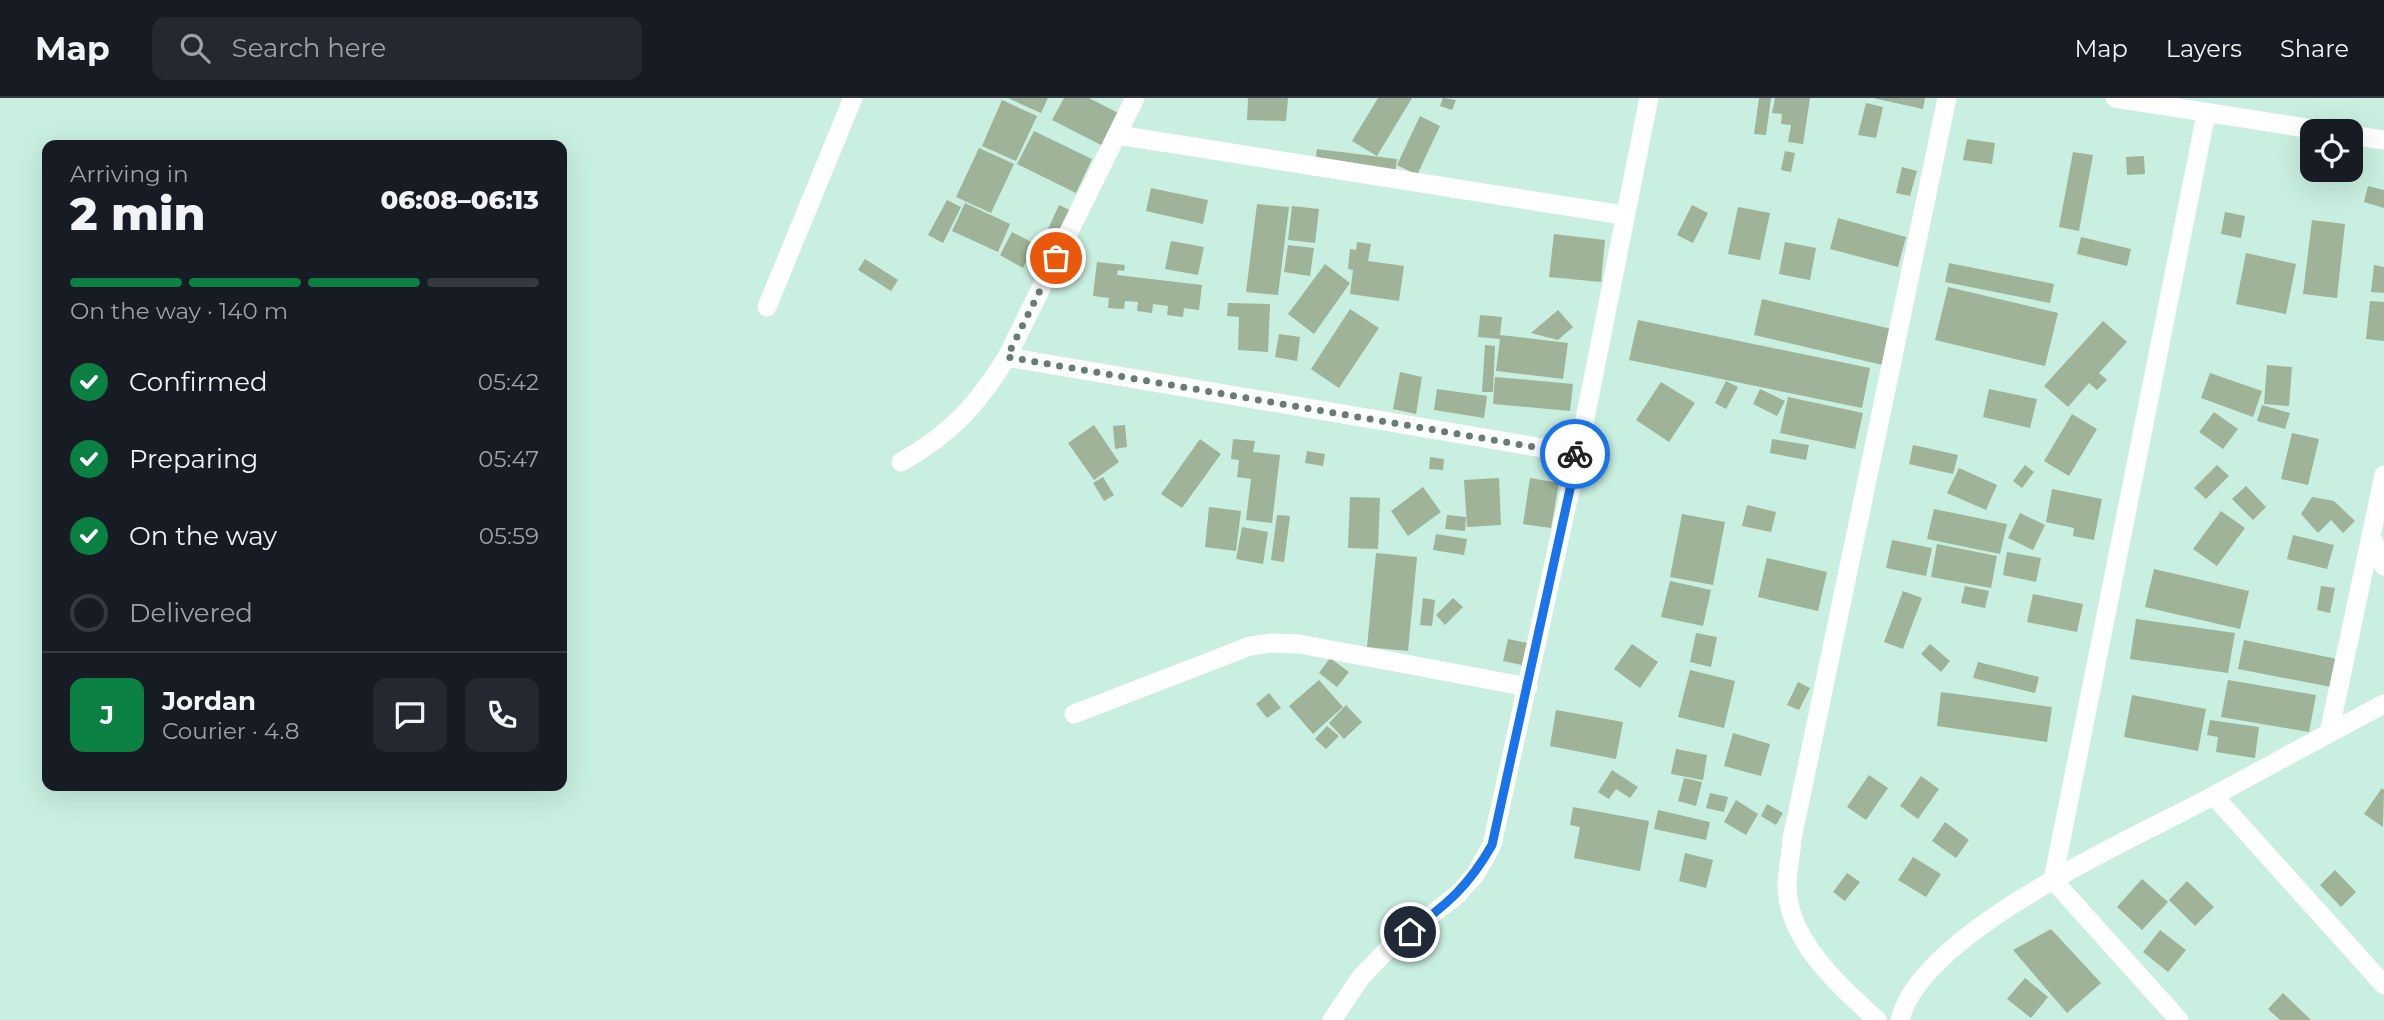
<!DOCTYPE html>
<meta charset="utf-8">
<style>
:root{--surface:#171b24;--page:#242831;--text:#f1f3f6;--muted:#9ea1a6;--line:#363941;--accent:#0b8043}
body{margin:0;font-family:Montserrat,sans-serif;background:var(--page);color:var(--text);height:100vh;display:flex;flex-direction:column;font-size:26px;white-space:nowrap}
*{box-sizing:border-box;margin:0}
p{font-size:23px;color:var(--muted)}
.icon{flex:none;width:38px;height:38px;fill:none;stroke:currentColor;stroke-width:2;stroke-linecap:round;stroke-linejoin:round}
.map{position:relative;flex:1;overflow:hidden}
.side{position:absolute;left:42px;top:42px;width:525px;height:651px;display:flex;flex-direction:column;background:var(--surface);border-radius:14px;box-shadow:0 7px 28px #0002}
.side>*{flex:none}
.buttons{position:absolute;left:2300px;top:21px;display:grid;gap:14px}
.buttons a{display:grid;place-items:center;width:63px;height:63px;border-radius:14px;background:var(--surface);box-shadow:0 7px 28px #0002;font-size:35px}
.pin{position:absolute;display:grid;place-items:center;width:60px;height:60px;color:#fff;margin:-30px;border:4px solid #fff;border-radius:50%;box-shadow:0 2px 7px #0007}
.courier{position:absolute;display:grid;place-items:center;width:70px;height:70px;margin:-35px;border:5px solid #1a73e8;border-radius:50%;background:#fff;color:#222;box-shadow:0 2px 9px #0007}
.headline em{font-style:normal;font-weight:800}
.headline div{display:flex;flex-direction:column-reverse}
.headline{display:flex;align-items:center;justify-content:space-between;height:119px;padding:0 28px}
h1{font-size:46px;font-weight:800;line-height:52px}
.bar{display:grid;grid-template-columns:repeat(4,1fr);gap:10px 7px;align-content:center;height:84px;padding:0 28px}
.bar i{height:9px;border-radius:5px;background:var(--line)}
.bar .on{background:var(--accent)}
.bar p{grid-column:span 4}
.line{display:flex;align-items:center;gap:18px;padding:0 28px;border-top:2px solid var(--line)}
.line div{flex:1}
.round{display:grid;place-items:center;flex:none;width:74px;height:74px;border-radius:14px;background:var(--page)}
ol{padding:0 28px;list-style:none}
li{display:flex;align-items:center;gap:21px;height:77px}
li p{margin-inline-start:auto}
li .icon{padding:7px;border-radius:50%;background:var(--accent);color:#fff;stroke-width:4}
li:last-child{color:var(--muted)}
li i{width:38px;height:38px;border:4px solid var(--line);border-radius:50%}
header{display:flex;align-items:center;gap:42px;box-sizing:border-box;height:98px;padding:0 35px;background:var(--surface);border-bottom:2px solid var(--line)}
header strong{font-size:33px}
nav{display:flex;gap:38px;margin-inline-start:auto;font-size:24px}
.search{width:490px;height:63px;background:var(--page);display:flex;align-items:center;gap:18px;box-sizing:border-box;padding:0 24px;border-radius:14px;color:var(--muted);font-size:26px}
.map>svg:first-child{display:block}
</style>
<header>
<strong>Map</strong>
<div class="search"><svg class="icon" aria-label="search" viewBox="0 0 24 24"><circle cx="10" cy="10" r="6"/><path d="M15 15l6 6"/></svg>Search here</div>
<nav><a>Map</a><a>Layers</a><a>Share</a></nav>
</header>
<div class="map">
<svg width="2384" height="922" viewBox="0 0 2384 922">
<rect width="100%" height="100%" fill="#c9efe0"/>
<path fill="#9eb397" d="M 1008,0 L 1048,0 L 1041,15 Z
M 1064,0 L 1089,0 L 1120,16 L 1103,48 L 1052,22 Z
M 1248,0 L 1288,0 L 1286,23 L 1247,22 Z
M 1378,0 L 1412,0 L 1377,58 L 1352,43 Z
M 1443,0 L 1456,2 L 1452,12 L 1440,8 Z
M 1759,0 L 1771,0 L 1766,37 L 1754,36 Z
M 1775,0 L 1810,0 L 1803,46 L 1788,44 L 1791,27 L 1781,26 L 1782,16 L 1772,15 Z
M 1873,0 L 1925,0 L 1923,11 Z
M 1002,2 L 1037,18 L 1016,63 L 982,48 Z
M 1866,5 L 1883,9 L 1876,40 L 1858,37 Z
M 1420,18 L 1440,28 L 1417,77 L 1397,67 Z
M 1034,33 L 1092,61 L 1076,95 L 1017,66 Z
M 1967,41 L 1995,45 L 1992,66 L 1963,62 Z
M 979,50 L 1014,66 L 991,115 L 956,99 Z
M 1317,51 L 1397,61 L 1395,76 L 1315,66 Z
M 1785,53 L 1795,55 L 1791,74 L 1781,72 Z
M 2073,54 L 2093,57 L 2079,133 L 2059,129 Z
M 2144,58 L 2145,76 L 2127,77 L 2126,59 Z
M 1902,69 L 1917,73 L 1910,98 L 1896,95 Z
M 2368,88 L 2384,92 L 2384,110 L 2364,104 Z
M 1151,90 L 1208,102 L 1203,126 L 1146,113 Z
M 947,102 L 961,109 L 943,145 L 928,137 Z
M 965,105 L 1010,126 L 998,154 L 952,133 Z
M 1257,106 L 1289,109 L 1278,197 L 1246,194 Z
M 1059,107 L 1076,115 L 1050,170 L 1034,162 Z
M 1692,107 L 1708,115 L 1693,145 L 1677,137 Z
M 1292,108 L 1319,111 L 1315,145 L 1288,142 Z
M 1738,109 L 1770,115 L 1760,162 L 1728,156 Z
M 2225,114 L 2245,118 L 2241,140 L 2221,136 Z
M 1838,120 L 1906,139 L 1898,169 L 1830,151 Z
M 2312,122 L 2345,126 L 2337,200 L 2303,196 Z
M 1012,134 L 1035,146 L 1023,170 L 1000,157 Z
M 1554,136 L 1605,142 L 1601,184 L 1549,179 Z
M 2081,139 L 2131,151 L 2127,168 L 2077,156 Z
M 1171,143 L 1204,149 L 1198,177 L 1165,171 Z
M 1357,144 L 1371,146 L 1368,163 L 1404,168 L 1399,203 L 1350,196 L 1353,172 L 1348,171 L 1350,151 L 1356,152 Z
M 1785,144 L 1816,150 L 1810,182 L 1779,176 Z
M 1288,147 L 1314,150 L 1310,178 L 1284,174 Z
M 2246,155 L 2296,166 L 2286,216 L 2236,206 Z
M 865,161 L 898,182 L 891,193 L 858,172 Z
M 1097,164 L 1125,167 L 1124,173 L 1118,172 L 1117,177 L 1202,187 L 1199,212 L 1184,210 L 1183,219 L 1167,217 L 1168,208 L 1153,206 L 1152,215 L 1137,213 L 1138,204 L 1125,203 L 1124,211 L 1108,210 L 1109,200 L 1093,198 Z
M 1949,165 L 2054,186 L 2050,205 L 1945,184 Z
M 1325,166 L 1350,185 L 1314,236 L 1288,216 Z
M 2374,167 L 2384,169 L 2384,195 L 2371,194 Z
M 1948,189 L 2058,215 L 2045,268 L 1935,242 Z
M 1762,201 L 1896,232 L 1887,268 L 1754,237 Z
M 2370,203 L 2384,204 L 2384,243 L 2366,241 Z
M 1228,205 L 1270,206 L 1268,254 L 1238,252 L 1239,219 L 1227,218 Z
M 1350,211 L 1379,230 L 1339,290 L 1311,271 Z
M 1558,212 L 1573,229 L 1558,242 L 1531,235 Z
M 1480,217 L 1502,219 L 1500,237 L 1568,245 L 1563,281 L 1496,273 L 1500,241 L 1478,239 Z
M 1638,222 L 1870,270 L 1862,310 L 1629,262 Z
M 2103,223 L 2127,244 L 2099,275 L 2107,282 L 2097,292 L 2089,285 L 2068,309 L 2044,288 Z
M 1279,236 L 1300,239 L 1297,263 L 1275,259 Z
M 1485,247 L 1495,248 L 1493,294 L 1482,294 Z
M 2267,267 L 2292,269 L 2289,308 L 2264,306 Z
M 1400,274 L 1422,279 L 1416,316 L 1393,311 Z
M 2210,275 L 2262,293 L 2253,319 L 2201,300 Z
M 1495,279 L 1573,286 L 1570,313 L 1493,306 Z
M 1726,283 L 1738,289 L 1726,311 L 1715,305 Z
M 1661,284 L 1695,305 L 1669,344 L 1636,322 Z
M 1437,291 L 1487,298 L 1484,320 L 1434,312 Z
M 1760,291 L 1785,303 L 1777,318 L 1753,306 Z
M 1989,291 L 2037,301 L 2030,330 L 1983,319 Z
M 1788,299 L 1863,315 L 1855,351 L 1780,335 Z
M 2262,307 L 2290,315 L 2285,331 L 2257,323 Z
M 2214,314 L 2238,331 L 2223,351 L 2199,334 Z
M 2072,316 L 2097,331 L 2069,378 L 2044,363 Z
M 1094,327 L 1119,364 L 1094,382 L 1068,345 Z
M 1125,327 L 1127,349 L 1115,351 L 1113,328 Z
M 2292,335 L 2319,341 L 2308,387 L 2281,381 Z
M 1200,341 L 1221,356 L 1182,410 L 1161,396 Z
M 1233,341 L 1255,343 L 1253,354 L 1280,357 L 1272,425 L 1246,422 L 1251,381 L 1237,379 L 1239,362 L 1231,361 Z
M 1772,341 L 1809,347 L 1806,362 L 1770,355 Z
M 1913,347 L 1958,357 L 1953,376 L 1909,366 Z
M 1307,353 L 1325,356 L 1323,368 L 1305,365 Z
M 1430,359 L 1444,361 L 1443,372 L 1429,371 Z
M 2025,367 L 2034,374 L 2022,390 L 2013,383 Z
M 2217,367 L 2229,378 L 2206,401 L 2194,390 Z
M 1959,370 L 1997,387 L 1986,412 L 1947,395 Z
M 1103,379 L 1114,397 L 1104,403 L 1093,385 Z
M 1499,380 L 1501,427 L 1467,429 L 1464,382 Z
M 1530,380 L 1559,385 L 1551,430 L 1523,426 Z
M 2246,388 L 2266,409 L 2253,422 L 2232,401 Z
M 1423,389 L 1441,414 L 1408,438 L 1391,413 Z
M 2052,391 L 2102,401 L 2094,442 L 2073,438 L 2074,430 L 2046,424 Z
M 1350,399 L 1380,400 L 1378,451 L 1348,450 Z
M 2312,399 L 2334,403 L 2355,423 L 2343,435 L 2331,422 L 2318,435 L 2301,416 Z
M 1747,407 L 1776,414 L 1771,434 L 1742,428 Z
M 1209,409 L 1241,413 L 1236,453 L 1205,449 Z
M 1934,411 L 2007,426 L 2000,456 L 1927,441 Z
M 2221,413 L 2245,430 L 2217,468 L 2193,451 Z
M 2020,415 L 2045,427 L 2033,452 L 2008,440 Z
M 1682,416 L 1725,424 L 1713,487 L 1670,479 Z
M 1277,417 L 1290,418 L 1284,464 L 1271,462 Z
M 1447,417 L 1466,419 L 1465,433 L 1445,431 Z
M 1242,429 L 1268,434 L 1263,466 L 1236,461 Z
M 1436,436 L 1467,441 L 1464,457 L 1433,452 Z
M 2293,437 L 2334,447 L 2327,471 L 2287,461 Z
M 1892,442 L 1932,450 L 1926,478 L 1886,470 Z
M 1937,446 L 1997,458 L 1991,490 L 1931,479 Z
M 2007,454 L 2041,460 L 2036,484 L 2003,477 Z
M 1376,455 L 1417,459 L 1408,553 L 1367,549 Z
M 1767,460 L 1827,474 L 1818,513 L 1758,499 Z
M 2154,471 L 2249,493 L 2240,531 L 2145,509 Z
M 1670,483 L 1711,492 L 1703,528 L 1661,519 Z
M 1965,488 L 1989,493 L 1985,510 L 1961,505 Z
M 2321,488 L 2335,490 L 2330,515 L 2317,512 Z
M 1903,493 L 1922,500 L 1903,551 L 1884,544 Z
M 2033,496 L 2083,506 L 2077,534 L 2027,524 Z
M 1423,500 L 1435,502 L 1432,528 L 1420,527 Z
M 1453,500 L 1463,509 L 1445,527 L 1436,517 Z
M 2136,521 L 2235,535 L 2228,575 L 2130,561 Z
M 1696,535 L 1717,539 L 1711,569 L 1690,564 Z
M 1508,541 L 1527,545 L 1522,567 L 1503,563 Z
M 2244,542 L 2337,561 L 2331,589 L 2238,571 Z
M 1632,546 L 1658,564 L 1640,590 L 1614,571 Z
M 1930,546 L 1950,563 L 1941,574 L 1921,556 Z
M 1330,560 L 1349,574 L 1337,589 L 1319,575 Z
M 1978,564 L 2039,579 L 2035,595 L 1973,580 Z
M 1690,572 L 1735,583 L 1724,630 L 1678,619 Z
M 1319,582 L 1343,609 L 1313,636 L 1289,608 Z
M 2228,582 L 2316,597 L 2309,634 L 2221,619 Z
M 1798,584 L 1810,590 L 1799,612 L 1787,607 Z
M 1941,594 L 2052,609 L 2047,644 L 1937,628 Z
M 1269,595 L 1281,610 L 1267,620 L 1256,606 Z
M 2132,597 L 2206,611 L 2198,653 L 2124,639 Z
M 1346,607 L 1362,624 L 1344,641 L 1329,625 Z
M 1556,612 L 1623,624 L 1616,661 L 1550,648 Z
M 2210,622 L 2259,629 L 2255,660 L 2216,654 L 2218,639 L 2207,637 Z
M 1327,628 L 1339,638 L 1326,651 L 1315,641 Z
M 1733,635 L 1770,646 L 1761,678 L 1724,668 Z
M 1676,651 L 1707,657 L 1703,682 L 1671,676 Z
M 1612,672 L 1638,689 L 1630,700 L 1616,691 L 1609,701 L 1598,694 Z
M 1869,677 L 1888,690 L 1866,722 L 1847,709 Z
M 1921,678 L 1939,691 L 1918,721 L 1900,708 Z
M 1684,680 L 1702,684 L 1696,708 L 1678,703 Z
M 2382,690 L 2384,692 L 2383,729 L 2364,716 Z
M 1710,695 L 1728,699 L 1724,714 L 1706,710 Z
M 1736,702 L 1758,716 L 1746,737 L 1724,724 Z
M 1767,706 L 1783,715 L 1776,727 L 1761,718 Z
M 1573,709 L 1649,723 L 1640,773 L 1574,760 L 1580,729 L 1570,727 Z
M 1658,712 L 1710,724 L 1706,742 L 1654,731 Z
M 1945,724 L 1969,742 L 1956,760 L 1932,743 Z
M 1685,755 L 1713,762 L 1706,790 L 1679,783 Z
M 1913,759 L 1941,776 L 1926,799 L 1898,782 Z
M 2335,772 L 2356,794 L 2341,809 L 2320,787 Z
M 1847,775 L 1860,784 L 1845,803 L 1833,794 Z
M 2142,781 L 2168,804 L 2142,832 L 2117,809 Z
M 2187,783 L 2214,809 L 2195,828 L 2169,802 Z
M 2051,831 L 2101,885 L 2067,915 L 2013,852 Z
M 2160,832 L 2186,852 L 2168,874 L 2143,854 Z
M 2025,880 L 2048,899 L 2031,920 L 2007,901 Z
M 2283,895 L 2311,922 L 2280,922 L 2268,911 Z"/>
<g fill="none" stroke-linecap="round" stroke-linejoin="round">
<path stroke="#fff" stroke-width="19" d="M 2115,0 L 2325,33
M 1118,37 L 1623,117
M 2350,37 L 2384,42
M 767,209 L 853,0
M 1007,259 L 1578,356
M 901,364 C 951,336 977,307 1007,259 L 1135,0
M 2371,438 L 2384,468
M 1074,616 L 1250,548 L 1272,545 L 1299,546 L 1528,589
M 2329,635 L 2384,377
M 2214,698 L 2384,887
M 1332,922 L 1361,879 L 1390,849 L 1457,797 L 1475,777 L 1492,747 L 1578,356 L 1649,0
M 1877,922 C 1839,887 1786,842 1787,785 C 1788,770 1791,756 1792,741 L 1947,0
M 1900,922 C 1921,833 2137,739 2215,697 C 2271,667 2327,636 2384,606
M 2179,922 L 2053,782 L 2206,16"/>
</g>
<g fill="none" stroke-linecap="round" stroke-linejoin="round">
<path stroke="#657d73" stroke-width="7" stroke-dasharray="0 12.6" d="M 1056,160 L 1007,259 L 1575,356"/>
<path stroke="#1a73e8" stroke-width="9" d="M 1410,834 C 1448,805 1468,789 1492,747 L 1572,382 L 1578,356 L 1575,356"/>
</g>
</svg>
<div class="buttons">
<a><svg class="icon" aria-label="locate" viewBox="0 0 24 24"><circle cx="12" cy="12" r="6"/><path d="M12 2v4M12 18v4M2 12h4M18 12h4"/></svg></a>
</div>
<div class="pin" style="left:1056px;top:160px;background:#ea580c"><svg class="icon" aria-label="bag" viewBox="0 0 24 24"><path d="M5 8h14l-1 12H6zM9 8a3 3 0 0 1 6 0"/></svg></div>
<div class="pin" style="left:1410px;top:834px;background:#1f2937"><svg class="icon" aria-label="home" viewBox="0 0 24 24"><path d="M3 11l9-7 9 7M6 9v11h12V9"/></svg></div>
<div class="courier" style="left:1575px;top:356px"><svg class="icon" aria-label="bike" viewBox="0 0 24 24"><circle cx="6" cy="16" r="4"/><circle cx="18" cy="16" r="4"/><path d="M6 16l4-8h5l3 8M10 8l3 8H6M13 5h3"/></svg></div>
<section class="side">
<div class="headline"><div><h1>2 min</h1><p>Arriving in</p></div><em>06:08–06:13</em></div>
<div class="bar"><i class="on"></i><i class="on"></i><i class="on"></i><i></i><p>On the way · 140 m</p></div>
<ol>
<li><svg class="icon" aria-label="check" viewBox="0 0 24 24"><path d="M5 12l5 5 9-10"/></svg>Confirmed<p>05:42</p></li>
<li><svg class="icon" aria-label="check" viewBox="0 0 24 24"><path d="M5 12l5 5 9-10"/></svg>Preparing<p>05:47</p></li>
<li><svg class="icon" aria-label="check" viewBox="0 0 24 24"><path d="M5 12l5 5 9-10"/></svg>On the way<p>05:59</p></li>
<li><i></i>Delivered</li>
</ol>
<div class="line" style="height:126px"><b class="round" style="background:var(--accent);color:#fff">J</b><div><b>Jordan</b><p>Courier · 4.8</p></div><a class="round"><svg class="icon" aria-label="chat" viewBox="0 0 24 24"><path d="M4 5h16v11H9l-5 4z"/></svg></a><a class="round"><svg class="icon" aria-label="phone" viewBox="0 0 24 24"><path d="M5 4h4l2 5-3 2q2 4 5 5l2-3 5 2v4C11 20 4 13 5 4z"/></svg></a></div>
</section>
</div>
